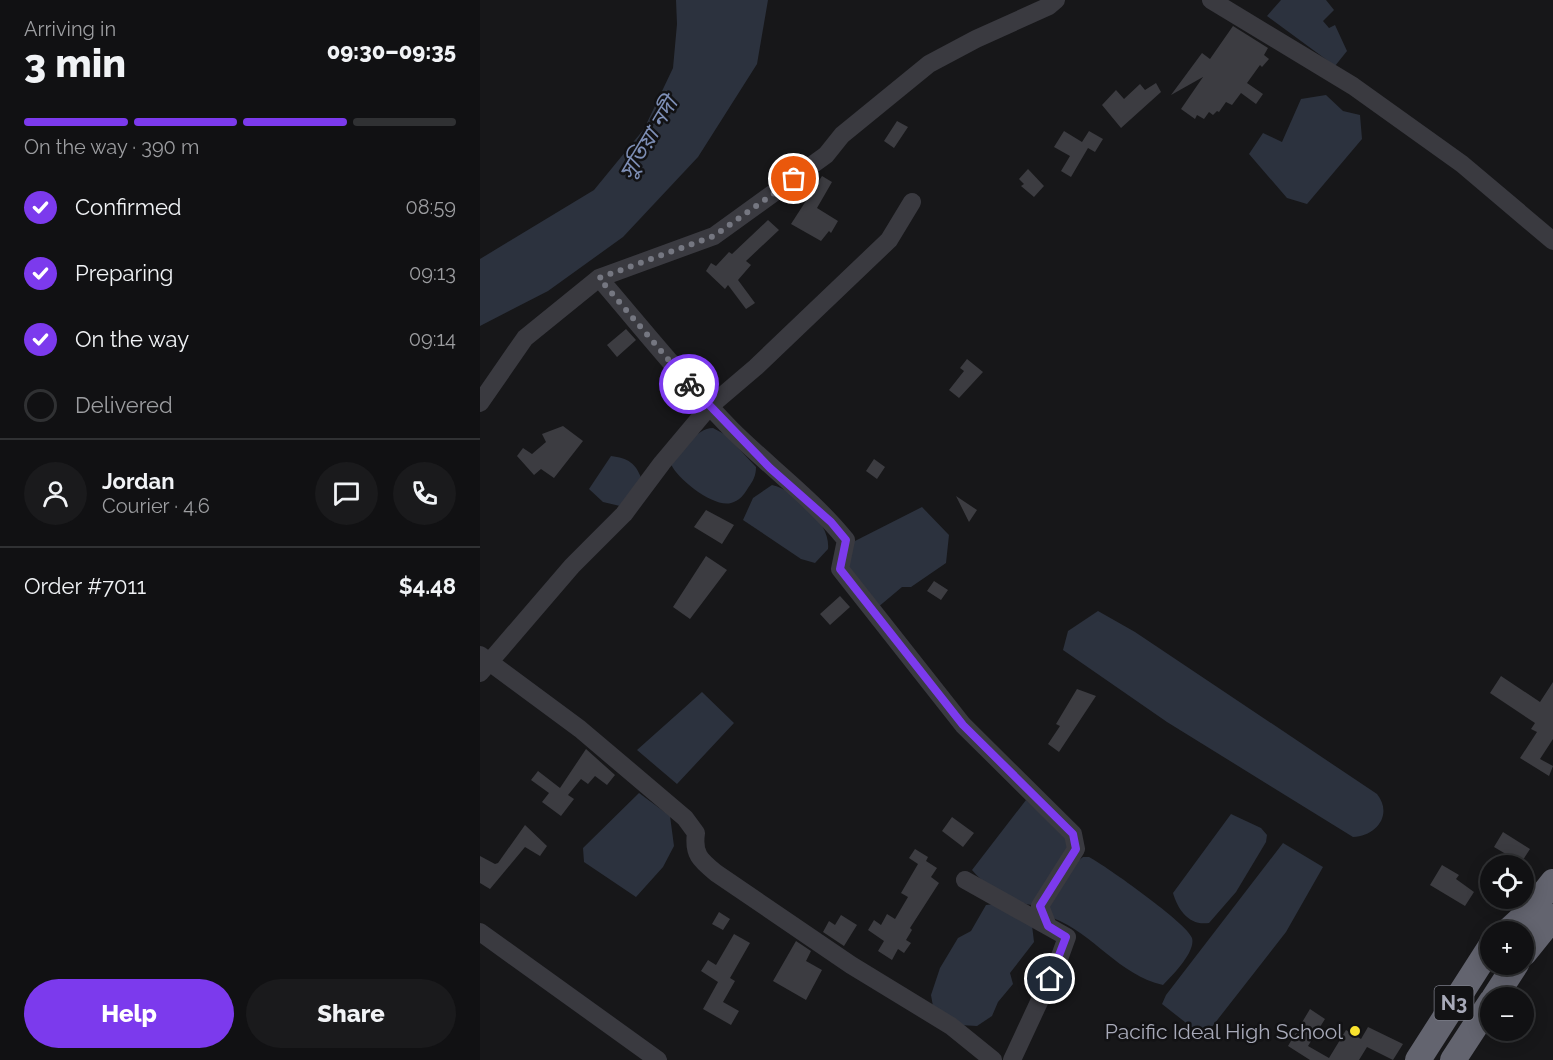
<!DOCTYPE html>
<meta charset="utf-8">
<style>
:root{--surface:#111113;--page:#1a1a1c;--text:#f1f3f6;--muted:#9c9da0;--line:#303133;--accent:#7c3aed}
body{margin:0;font-family:Raleway,"Noto Sans Bengali",sans-serif;background:var(--page);color:var(--text);height:100vh;display:flex;flex-direction:column;font-size:22px;white-space:nowrap}
*{box-sizing:border-box;margin:0}
p{font-size:20px;color:var(--muted)}
.icon{flex:none;width:33px;height:33px;fill:none;stroke:currentColor;stroke-width:2;stroke-linecap:round;stroke-linejoin:round}
.map{position:relative;flex:1;overflow:hidden}
.sheet{display:flex;flex-direction:column;background:var(--surface);width:480px}
.sheet>*{flex:none}
.fabs{position:absolute;left:1000px;top:855px;display:grid;gap:12px}
.fabs a{display:grid;place-items:center;width:54px;height:54px;border-radius:50%;background:var(--surface);box-shadow:0 3px 15px #0003,0 0 0 2px var(--line);font-size:30px}
.pin{position:absolute;display:grid;place-items:center;width:51px;height:51px;color:#fff;margin:-26px;border:3px solid #fff;border-radius:50%;box-shadow:0 2px 6px #0007}
.courier{position:absolute;display:grid;place-items:center;width:60px;height:60px;margin:-30px;border:4px solid #7c3aed;border-radius:50%;background:#fff;color:#222;box-shadow:0 2px 8px #0007}
.head em{font-style:normal;font-weight:800}
.head div{display:flex;flex-direction:column-reverse}
.head{display:flex;align-items:center;justify-content:space-between;height:102px;padding:0 24px}
h1{font-size:39px;font-weight:800;line-height:45px}
.bar{display:grid;grid-template-columns:repeat(4,1fr);gap:9px 6px;align-content:center;height:72px;padding:0 24px}
.bar i{height:8px;border-radius:4px;background:var(--line)}
.bar .selected{background:var(--accent)}
.bar p{grid-column:span 4}
.line{display:flex;align-items:center;gap:15px;padding:0 24px;border-top:2px solid var(--line)}
.line div{flex:1}
.round{display:grid;place-items:center;flex:none;width:63px;height:63px;border-radius:32px;background:var(--page)}
ol{padding:0 24px;list-style:none}
li{display:flex;align-items:center;gap:18px;height:66px}
li p{margin-inline-start:auto}
li .icon{padding:6px;border-radius:50%;background:var(--accent);color:#fff;stroke-width:4}
li:last-child{color:var(--muted)}
li i{width:33px;height:33px;border:3px solid var(--line);border-radius:50%}
.action{display:flex;gap:12px;margin-top:auto;padding:12px 24px}
.action a{flex:1;height:69px;border-radius:36px;background:var(--accent);color:#fff;font-size:24px;font-weight:800;line-height:69px;text-align:center}
.action a+a{background:var(--page);color:var(--text)}
main{display:flex;flex:1;min-height:0}
.map>svg:first-child{display:block}
</style>
<main>
<section class="sheet">
<div class="head"><div><h1>3 min</h1><p>Arriving in</p></div><em>09:30–09:35</em></div>
<div class="bar"><i class="selected"></i><i class="selected"></i><i class="selected"></i><i></i><p>On the way · 390 m</p></div>
<ol>
<li><svg class="icon" aria-label="check" viewBox="0 0 24 24"><path d="M5 12l5 5 9-10"/></svg>Confirmed<p>08:59</p></li>
<li><svg class="icon" aria-label="check" viewBox="0 0 24 24"><path d="M5 12l5 5 9-10"/></svg>Preparing<p>09:13</p></li>
<li><svg class="icon" aria-label="check" viewBox="0 0 24 24"><path d="M5 12l5 5 9-10"/></svg>On the way<p>09:14</p></li>
<li><i></i>Delivered</li>
</ol>
<div class="line" style="height:108px"><a class="round"><svg class="icon" aria-label="person" viewBox="0 0 24 24"><circle cx="12" cy="8" r="4"/><path d="M4 21q1-7 8-7t8 7"/></svg></a><div><b>Jordan</b><p>Courier · 4.6</p></div><a class="round"><svg class="icon" aria-label="chat" viewBox="0 0 24 24"><path d="M4 5h16v11H9l-5 4z"/></svg></a><a class="round"><svg class="icon" aria-label="phone" viewBox="0 0 24 24"><path d="M5 4h4l2 5-3 2q2 4 5 5l2-3 5 2v4C11 20 4 13 5 4z"/></svg></a></div>
<div class="line" style="height:78px"><div>Order #7011</div><b>$4.48</b></div>
<div class="action"><a>Help</a><a>Share</a></div>
</section>
<div class="map">
<svg width="1073" height="1060" viewBox="0 0 1073 1060">
<rect width="100%" height="100%" fill="#171719"/>
<path fill="#2c323e" d="M 196,0 L 288,0 L 277,64 L 218,157 L 143,237 L 68,291 L 0,326 L 0,259 L 114,190 L 164,129 L 193,68 L 197,24 Z
M 801,0 L 846,0 L 854,10 L 843,21 L 849,28 L 855,25 L 867,51 L 855,66 L 787,16 Z
M 846,95 L 863,111 L 880,115 L 882,139 L 827,204 L 807,198 L 769,154 L 783,133 L 802,142 L 821,99 Z
M 233,428 L 246,435 L 276,467 C 276,476 273,481 268,488 C 264,495 259,501 251,503 C 234,508 197,479 191,464 C 201,452 216,428 233,428 Z
M 131,456 C 148,458 156,463 162,480 L 140,506 L 123,502 L 109,489 Z
M 292,485 C 315,490 351,523 348,549 L 335,563 L 321,559 L 263,520 L 273,498 Z
M 442,507 L 469,535 L 466,563 L 431,587 L 422,587 L 397,608 L 363,570 L 371,543 Z
M 618,611 L 655,632 L 897,794 C 913,814 897,836 873,837 L 687,722 L 583,650 L 588,631 Z
M 222,692 L 254,723 L 197,784 L 157,750 Z
M 159,793 L 190,816 L 194,846 L 183,867 L 156,897 L 104,862 L 103,848 Z
M 546,800 L 591,840 L 575,874 L 551,905 C 530,901 506,887 492,870 Z
M 751,814 L 781,828 L 787,835 L 786,842 L 756,892 L 729,923 C 709,926 698,910 693,893 Z
M 803,843 L 843,867 L 806,932 L 724,1037 L 682,1004 L 686,995 Z
M 603,857 L 609,857 C 626,866 708,924 712,938 C 716,952 692,976 683,985 C 639,975 614,934 573,918 L 568,909 L 589,868 Z
M 515,904 L 552,925 L 554,942 L 530,973 L 533,984 L 518,1002 L 512,1016 L 497,1026 L 480,1025 L 454,1012 L 451,995 L 460,968 L 478,938 L 491,931 L 506,905 Z"/>
<path fill="#3c3c41" d="M 753,26 L 788,48 L 784,55 L 789,59 L 782,67 L 780,65 L 767,83 L 783,94 L 776,104 L 761,93 L 752,105 L 746,102 L 739,112 L 737,111 L 733,115 L 729,112 L 724,119 L 717,115 L 715,119 L 701,109 L 723,77 L 691,95 L 722,53 L 730,59 Z
M 676,83 L 681,92 L 641,128 L 622,105 L 636,90 L 644,99 L 660,84 L 665,90 Z
M 417,121 L 428,127 L 414,148 L 404,141 Z
M 584,131 L 602,142 L 609,131 L 623,139 L 615,152 L 608,148 L 591,177 L 581,171 L 590,156 L 574,147 Z
M 548,169 L 564,186 L 554,197 L 541,186 L 544,184 L 539,179 Z
M 342,176 L 352,182 L 337,208 L 358,221 L 351,233 L 349,231 L 341,241 L 311,224 Z
M 288,220 L 299,230 L 266,261 L 271,265 L 258,280 L 275,303 L 266,309 L 248,285 L 245,289 L 226,271 L 231,263 L 236,266 L 249,252 L 252,254 Z
M 146,329 L 156,340 L 137,357 L 127,345 Z
M 487,359 L 503,372 L 479,398 L 469,390 L 484,371 L 480,368 Z
M 83,426 L 103,441 L 74,478 L 61,469 L 54,475 L 37,456 L 43,448 L 52,454 L 66,442 L 62,434 Z
M 394,459 L 405,467 L 397,479 L 386,471 Z
M 476,496 L 497,510 L 489,522 Z
M 226,510 L 254,525 L 242,544 L 214,527 Z
M 226,556 L 247,570 L 210,619 L 193,607 Z
M 454,581 L 468,590 L 461,600 L 447,591 Z
M 360,596 L 370,607 L 350,625 L 340,614 Z
M 1021,676 L 1060,702 L 1073,682 L 1073,739 L 1060,759 L 1073,766 L 1069,776 L 1040,758 L 1057,732 L 1051,729 L 1055,723 L 1010,693 Z
M 597,689 L 616,696 L 579,752 L 568,744 L 580,726 L 576,724 Z
M 106,749 L 135,775 L 127,785 L 115,776 L 108,784 L 101,779 L 88,795 L 94,799 L 81,816 L 62,802 L 69,793 L 51,780 L 58,771 L 80,788 Z
M 472,817 L 494,833 L 483,847 L 462,831 Z
M 45,825 L 67,846 L 60,856 L 45,847 L 10,889 L 0,883 L 0,856 L 15,864 L 18,863 Z
M 1023,832 L 1050,849 L 1041,863 L 1014,847 Z
M 435,849 L 448,857 L 446,861 L 457,868 L 451,877 L 459,883 L 430,928 L 432,930 L 426,940 L 431,943 L 424,953 L 418,949 L 412,960 L 398,951 L 404,941 L 388,930 L 394,920 L 401,925 L 407,914 L 415,919 L 428,897 L 421,893 L 438,864 L 429,858 Z
M 962,865 L 979,875 L 976,879 L 994,892 L 985,906 L 950,885 Z
M 239,912 L 250,919 L 243,930 L 232,924 Z
M 361,915 L 377,925 L 364,946 L 343,932 L 349,921 L 355,925 Z
M 254,934 L 270,943 L 250,978 L 255,981 L 243,1002 L 259,1011 L 251,1025 L 223,1009 L 238,982 L 221,971 L 228,960 L 236,965 Z
M 316,941 L 331,951 L 326,961 L 342,970 L 326,1000 L 293,981 Z
M 830,1009 L 845,1019 L 828,1046 L 849,1058 L 866,1030 L 881,1039 L 888,1027 L 923,1044 L 913,1060 L 887,1047 L 879,1060 L 830,1060 L 808,1046 Z"/>
<g fill="none" stroke-linecap="round" stroke-linejoin="round">
<path stroke="#3a3a40" stroke-width="18" d="M 731,0 L 873,86 L 982,164 L 1073,241
M 119,278 C 162,328 204,381 251,429 C 288,466 333,499 366,540 L 360,569 L 483,725 L 593,834 L 596,849 L 560,906 L 568,926
M 0,403 L 45,338 L 119,278 L 234,236 L 346,155 L 362,135 L 449,64 L 496,39 L 569,6 L 576,0
M 0,655 L 100,729 L 205,818 L 216,833 C 213,854 220,860 236,873 L 371,965 L 471,1026 L 513,1060
M 0,673 L 92,566 L 144,514 L 182,463 L 229,407 L 276,367 L 409,240 L 432,202
M 485,880 L 587,937 L 579,959 L 532,1060
M 0,932 L 178,1060"/>
<path stroke="#63646f" stroke-width="26" d="M 1027,932 L 1050,911 L 1073,882
M 1044,953 L 1073,917
M 1014,998 L 1036,964
M 938,1060 L 1011,946
M 973,1060 L 1011,1002"/>
</g>
<g fill="none" stroke-linecap="round" stroke-linejoin="round">
<path stroke="#757781" stroke-width="6" stroke-dasharray="0 10.8" d="M 209,384 L 119,278 L 234,236 L 314,179"/>
<path stroke="#7c3aed" stroke-width="8" d="M 209,384 L 290,468 L 351,522 L 366,540 L 360,569 L 483,725 L 593,834 L 596,849 L 560,906 L 568,926 L 586,937 L 570,979"/>
</g>
<circle fill="#f9e22e" stroke="#121214" stroke-width="2" cx="875" cy="1031" r="6"/>
<g text-anchor="middle" dominant-baseline="central" stroke-width="5" stroke-linejoin="round" paint-order="stroke">
<rect fill="#121214" stroke="#7b7c88" stroke-width="1.5" x="954.5" y="986" width="39" height="34" rx="4.5"/>
<g font-size="20" font-weight="bold" fill="#a8aab9">
<text x="974" y="1003">N3</text>
</g>
<g font-size="21" fill="#a8aab9" stroke="#121214" text-anchor="end">
<text x="863" y="1031">Pacific Ideal High School</text>
</g>
<g font-size="22" font-style="italic" fill="#7e8fb6" stroke="#121214">
<text transform="translate(168 138) rotate(-59)">সুতিয়া নদী</text>
</g>
</g>
</svg>
<div class="fabs">
<a><svg class="icon" aria-label="locate" viewBox="0 0 24 24"><circle cx="12" cy="12" r="6"/><path d="M12 2v4M12 18v4M2 12h4M18 12h4"/></svg></a>
<a>+</a>
<a>−</a>
</div>
<div class="pin" style="left:314px;top:179px;background:#ea580c"><svg class="icon" aria-label="bag" viewBox="0 0 24 24"><path d="M5 8h14l-1 12H6zM9 8a3 3 0 0 1 6 0"/></svg></div>
<div class="pin" style="left:570px;top:979px;background:#1f2937"><svg class="icon" aria-label="home" viewBox="0 0 24 24"><path d="M3 11l9-7 9 7M6 9v11h12V9"/></svg></div>
<div class="courier" style="left:209px;top:384px"><svg class="icon" aria-label="bike" viewBox="0 0 24 24"><circle cx="6" cy="16" r="4"/><circle cx="18" cy="16" r="4"/><path d="M6 16l4-8h5l3 8M10 8l3 8H6M13 5h3"/></svg></div>
</div>
</main>
